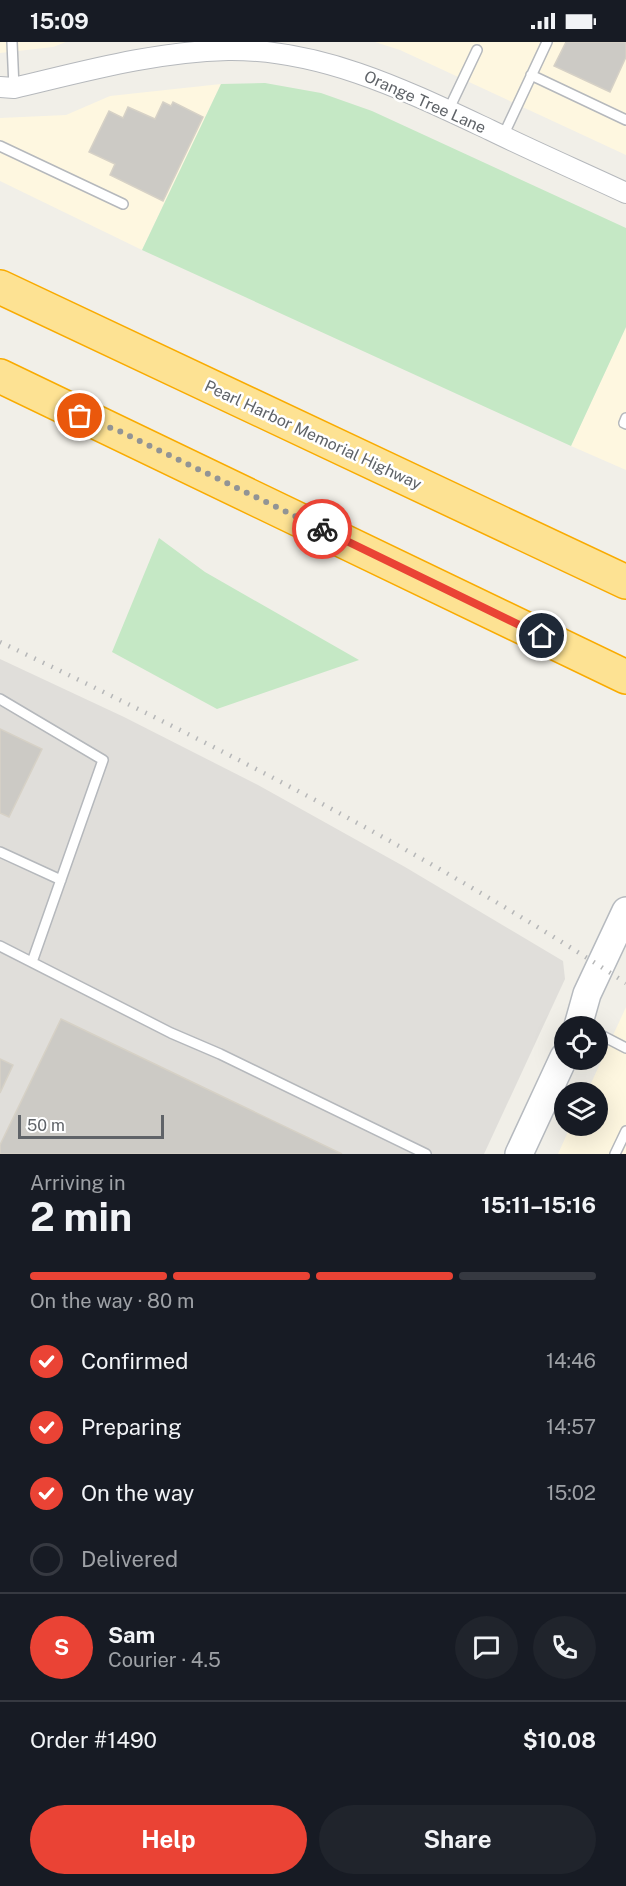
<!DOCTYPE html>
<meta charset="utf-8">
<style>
:root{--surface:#171b24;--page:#20242c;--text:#f1f3f6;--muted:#9ea1a6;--line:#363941;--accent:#ea4335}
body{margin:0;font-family:"Public Sans",sans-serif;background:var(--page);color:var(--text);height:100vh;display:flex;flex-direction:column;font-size:22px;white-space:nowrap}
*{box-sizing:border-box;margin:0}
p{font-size:20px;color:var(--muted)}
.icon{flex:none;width:33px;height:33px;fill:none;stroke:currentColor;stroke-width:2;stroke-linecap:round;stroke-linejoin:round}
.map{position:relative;height:1112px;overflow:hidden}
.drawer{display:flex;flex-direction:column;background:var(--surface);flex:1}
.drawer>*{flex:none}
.tools{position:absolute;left:554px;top:974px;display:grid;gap:12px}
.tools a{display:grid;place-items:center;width:54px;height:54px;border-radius:50%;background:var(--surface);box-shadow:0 6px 24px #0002;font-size:30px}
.scale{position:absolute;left:18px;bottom:15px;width:146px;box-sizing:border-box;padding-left:6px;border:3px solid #5f6368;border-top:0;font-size:16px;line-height:21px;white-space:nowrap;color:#5f6368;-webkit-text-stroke:4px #fff;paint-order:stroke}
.pin{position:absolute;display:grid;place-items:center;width:51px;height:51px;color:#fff;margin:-26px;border:3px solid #fff;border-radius:50%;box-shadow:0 2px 6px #0007}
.courier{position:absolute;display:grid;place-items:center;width:60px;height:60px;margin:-30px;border:4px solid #ea4335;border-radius:50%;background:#fff;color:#222;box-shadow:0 2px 8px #0007}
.head em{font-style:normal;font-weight:700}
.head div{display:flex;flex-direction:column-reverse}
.head{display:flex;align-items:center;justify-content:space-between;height:102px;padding:0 30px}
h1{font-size:39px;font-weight:700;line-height:45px}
.bar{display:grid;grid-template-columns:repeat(4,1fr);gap:9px 6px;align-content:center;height:72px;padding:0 30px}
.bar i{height:8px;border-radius:4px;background:var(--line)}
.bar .current{background:var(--accent)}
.bar p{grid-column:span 4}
.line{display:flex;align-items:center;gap:15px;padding:0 30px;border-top:2px solid var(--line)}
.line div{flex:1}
.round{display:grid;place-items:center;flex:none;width:63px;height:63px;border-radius:32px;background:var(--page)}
ol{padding:0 30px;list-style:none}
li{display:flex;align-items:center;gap:18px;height:66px}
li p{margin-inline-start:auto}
li .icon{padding:6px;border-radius:50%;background:var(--accent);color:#fff;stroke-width:4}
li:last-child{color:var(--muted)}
li i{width:33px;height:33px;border:3px solid var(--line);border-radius:50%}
.action{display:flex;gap:12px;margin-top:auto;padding:12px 30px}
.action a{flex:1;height:69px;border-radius:36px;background:var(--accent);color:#fff;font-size:24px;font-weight:700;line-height:69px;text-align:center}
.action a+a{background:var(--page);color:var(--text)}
.status{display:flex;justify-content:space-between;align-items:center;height:42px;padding:0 30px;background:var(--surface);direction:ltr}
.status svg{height:16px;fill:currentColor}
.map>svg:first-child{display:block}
</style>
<div class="status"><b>15:09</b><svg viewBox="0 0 49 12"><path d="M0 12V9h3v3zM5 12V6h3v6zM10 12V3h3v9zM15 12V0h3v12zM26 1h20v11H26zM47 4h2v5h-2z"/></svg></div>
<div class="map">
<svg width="626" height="1112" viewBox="0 0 626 1112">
<rect width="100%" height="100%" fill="#f1efe8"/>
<path fill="#fef7e0" d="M 0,0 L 66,0 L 53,5 L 0,11 Z
M 375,0 L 626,0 L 626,113 L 400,8 Z
M 221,42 L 142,208 L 0,139 L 0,76 L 66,73 L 110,54 Z
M 626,285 L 626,428 L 571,404 Z
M 626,965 L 626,1112 L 558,1112 L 571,1083 L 597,1083 L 597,1050 L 587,1050 Z"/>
<path fill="#e0deda" d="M 0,617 L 124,675 L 258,743 L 405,825 L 563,919 L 565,937 L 484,1112 L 0,1112 Z"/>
<path fill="#c5e8c5" d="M 265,41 L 321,51 L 372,69 L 626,186 L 626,285 L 571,404 L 142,208 L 221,42 Z
M 159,496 L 205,530 L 359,618 L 217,667 L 112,610 Z"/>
<path fill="#cccac5" stroke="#d6d1c6" stroke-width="1.5" d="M 566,0 L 626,0 L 626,15 L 610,50 L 554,24 Z
M 163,60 L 171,64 L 173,60 L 203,75 L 163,159 L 110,133 L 115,122 L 89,110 L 109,69 L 123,76 L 128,65 L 155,77 Z
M 0,687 L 42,707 L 9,775 L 0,771 Z
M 61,977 L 342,1112 L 0,1112 L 0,1103 Z
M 0,1017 L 13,1023 L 0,1051 Z"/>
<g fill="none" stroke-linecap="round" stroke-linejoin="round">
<defs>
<path id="lane" d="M 12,0 L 14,46
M 531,33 L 626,78
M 448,69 L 477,8
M 503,94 L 547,0
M 0,104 L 123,162
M 626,376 L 624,381 L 626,382
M 0,657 L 103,718 L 32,920
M 0,810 L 61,838
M 0,904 L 171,991 L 220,1012 L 426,1112
M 597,991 L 626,1006
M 615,1112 L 626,1089"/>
<path id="street" d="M 0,45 L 14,46 C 86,29 153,10 228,8 C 322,7 407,49 490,88 C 535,110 581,130 626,151"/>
<path id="secondary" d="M 578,984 L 587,952 L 626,869
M 519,1112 L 564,1015"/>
<path id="highway" d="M 0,245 L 626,540
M 0,334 L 626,635"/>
</defs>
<use href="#lane" stroke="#b5b8bc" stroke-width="12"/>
<use href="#street" stroke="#b5b8bc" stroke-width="22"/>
<use href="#secondary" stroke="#b6babf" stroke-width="30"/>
<use href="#highway" stroke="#f9ab00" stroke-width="36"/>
<use href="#lane" stroke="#fff" stroke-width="9"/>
<use href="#street" stroke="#fff" stroke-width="20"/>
<use href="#secondary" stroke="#fff" stroke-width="27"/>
<use href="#highway" stroke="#fde293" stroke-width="33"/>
<path stroke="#b6b7b8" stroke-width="4.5" stroke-dasharray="1.5 8" stroke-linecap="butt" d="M 0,600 C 214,702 427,811 626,941"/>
</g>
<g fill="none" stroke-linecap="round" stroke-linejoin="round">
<path stroke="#929495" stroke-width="6" stroke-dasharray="0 10.8" d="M 80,374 L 119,389 L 322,487"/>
<path stroke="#ea4335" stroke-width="8" d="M 322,487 L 542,594"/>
</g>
<g text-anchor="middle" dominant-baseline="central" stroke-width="5" stroke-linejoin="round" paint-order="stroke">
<g font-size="16" fill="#5f6368" stroke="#fff">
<text transform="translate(425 60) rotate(24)">Orange Tree Lane</text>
<text transform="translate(313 393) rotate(25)">Pearl Harbor Memorial Highway</text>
</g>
</g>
</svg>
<div class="tools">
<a><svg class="icon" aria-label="locate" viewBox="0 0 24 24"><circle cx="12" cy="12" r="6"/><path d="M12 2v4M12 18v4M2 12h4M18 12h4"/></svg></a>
<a><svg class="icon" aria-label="layers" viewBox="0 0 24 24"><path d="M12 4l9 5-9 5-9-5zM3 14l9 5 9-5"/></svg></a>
</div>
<div class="scale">50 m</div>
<div class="pin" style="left:80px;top:374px;background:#ea580c"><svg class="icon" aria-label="bag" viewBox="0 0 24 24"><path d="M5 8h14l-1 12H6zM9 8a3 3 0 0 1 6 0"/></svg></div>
<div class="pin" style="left:542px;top:594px;background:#1f2937"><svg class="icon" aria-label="home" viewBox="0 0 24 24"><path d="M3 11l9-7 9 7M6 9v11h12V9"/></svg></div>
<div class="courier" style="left:322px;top:487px"><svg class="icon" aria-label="bike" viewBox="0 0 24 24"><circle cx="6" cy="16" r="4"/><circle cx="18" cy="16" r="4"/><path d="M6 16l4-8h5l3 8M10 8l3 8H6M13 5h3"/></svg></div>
</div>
<section class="drawer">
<div class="head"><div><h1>2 min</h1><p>Arriving in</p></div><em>15:11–15:16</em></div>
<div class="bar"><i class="current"></i><i class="current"></i><i class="current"></i><i></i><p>On the way · 80 m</p></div>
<ol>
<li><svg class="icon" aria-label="check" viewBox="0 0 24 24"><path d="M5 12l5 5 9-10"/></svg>Confirmed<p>14:46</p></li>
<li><svg class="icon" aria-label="check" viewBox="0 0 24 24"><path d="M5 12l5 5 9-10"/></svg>Preparing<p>14:57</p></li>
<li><svg class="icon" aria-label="check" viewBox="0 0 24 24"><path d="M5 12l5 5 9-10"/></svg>On the way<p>15:02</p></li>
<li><i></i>Delivered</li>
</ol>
<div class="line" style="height:108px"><b class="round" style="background:var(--accent);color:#fff">S</b><div><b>Sam</b><p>Courier · 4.5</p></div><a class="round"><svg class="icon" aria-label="chat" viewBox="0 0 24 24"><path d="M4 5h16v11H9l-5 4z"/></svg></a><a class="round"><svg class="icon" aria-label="phone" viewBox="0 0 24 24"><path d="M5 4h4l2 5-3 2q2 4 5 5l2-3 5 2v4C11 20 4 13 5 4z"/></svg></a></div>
<div class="line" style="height:78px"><div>Order #1490</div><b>$10.08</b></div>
<div class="action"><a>Help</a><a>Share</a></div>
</section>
